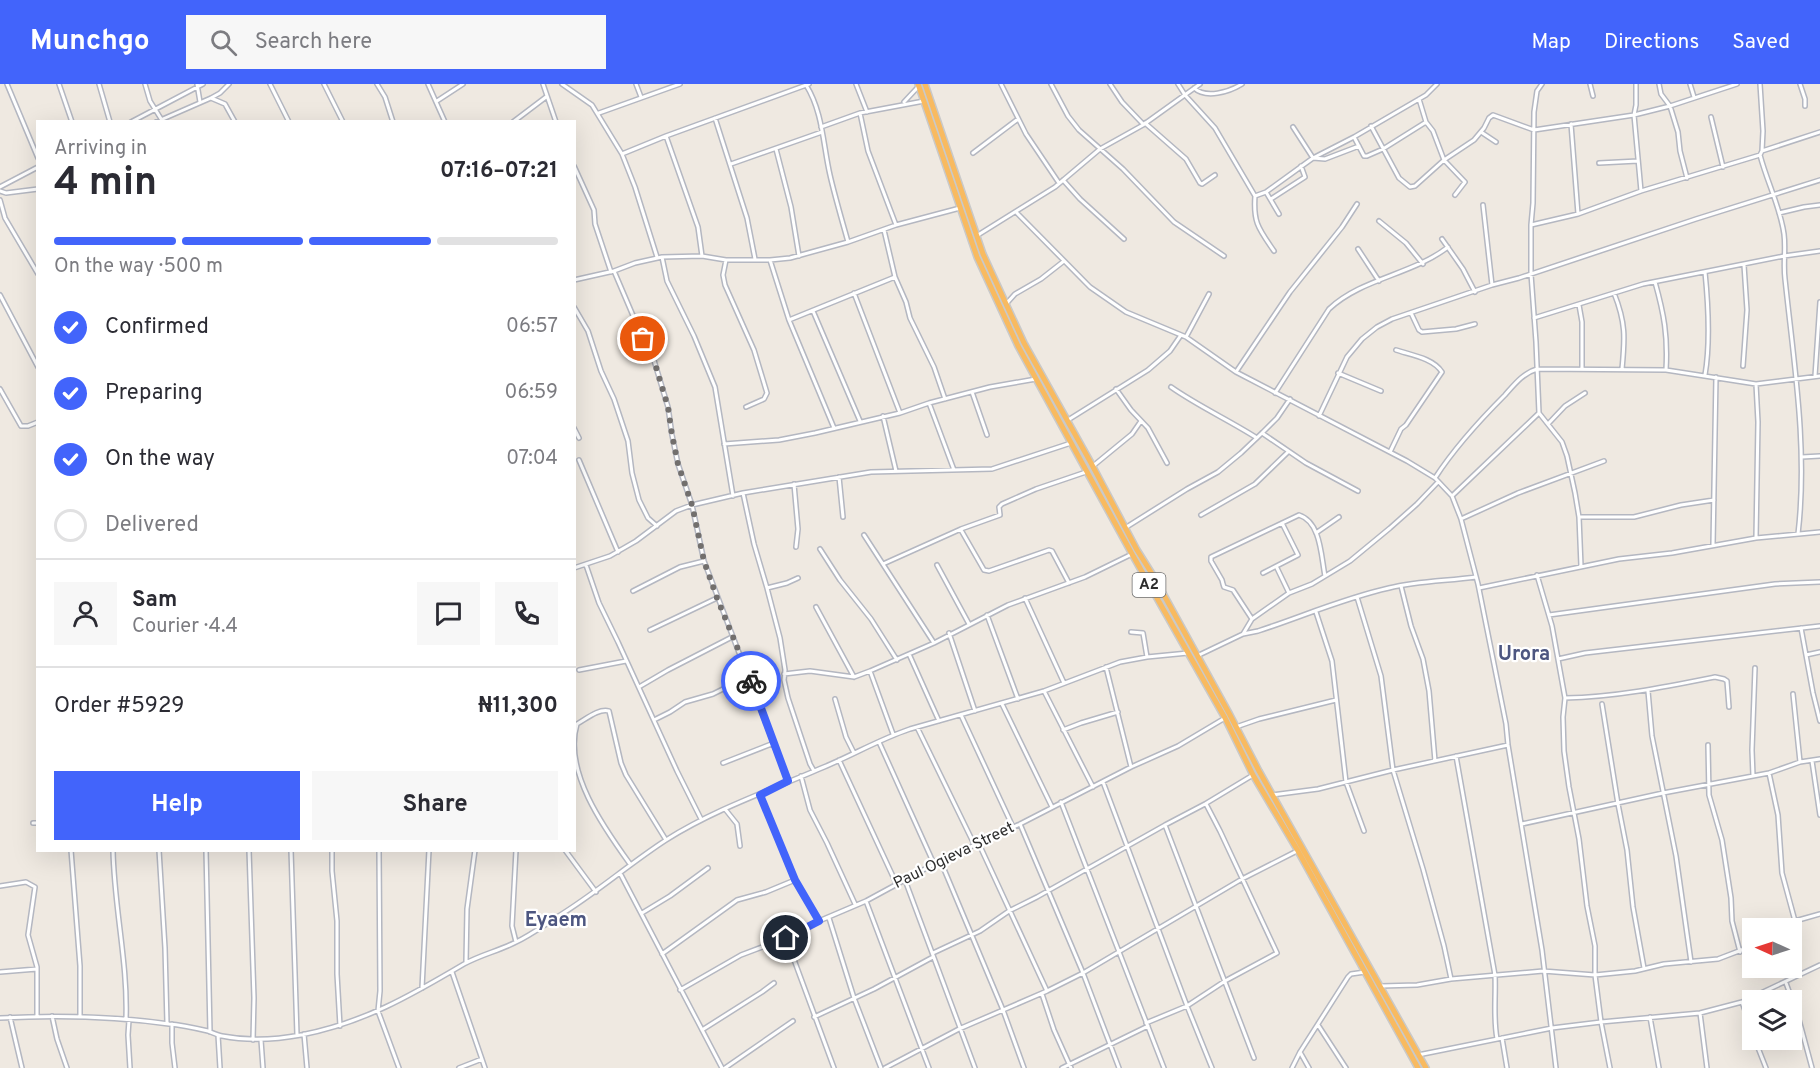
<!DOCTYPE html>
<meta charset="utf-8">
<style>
:root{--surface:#fff;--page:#f7f7f7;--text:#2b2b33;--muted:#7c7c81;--line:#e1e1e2;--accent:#4264fb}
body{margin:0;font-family:Overpass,sans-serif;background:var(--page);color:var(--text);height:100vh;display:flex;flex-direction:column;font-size:22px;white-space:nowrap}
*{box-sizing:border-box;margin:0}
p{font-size:20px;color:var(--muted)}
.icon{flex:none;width:33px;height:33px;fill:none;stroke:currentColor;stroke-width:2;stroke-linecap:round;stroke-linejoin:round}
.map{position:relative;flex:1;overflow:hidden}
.details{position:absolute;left:36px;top:36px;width:540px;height:732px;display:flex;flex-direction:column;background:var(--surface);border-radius:0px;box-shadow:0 6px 24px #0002}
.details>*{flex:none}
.needle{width:39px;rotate:273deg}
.fabs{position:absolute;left:1742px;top:834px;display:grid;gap:12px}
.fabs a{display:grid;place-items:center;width:60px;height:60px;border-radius:0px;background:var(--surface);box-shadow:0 6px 24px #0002;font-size:30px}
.pin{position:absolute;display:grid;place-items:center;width:51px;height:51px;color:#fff;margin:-26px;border:3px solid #fff;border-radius:50%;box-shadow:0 2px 6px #0007}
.courier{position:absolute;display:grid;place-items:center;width:60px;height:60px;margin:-30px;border:4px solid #4264fb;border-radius:50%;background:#fff;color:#222;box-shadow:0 2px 8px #0007}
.head em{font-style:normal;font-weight:700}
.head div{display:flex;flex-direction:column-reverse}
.head{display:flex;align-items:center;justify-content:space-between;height:102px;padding:0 18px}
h1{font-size:39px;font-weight:700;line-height:45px}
.bar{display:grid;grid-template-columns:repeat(4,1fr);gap:9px 6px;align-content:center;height:72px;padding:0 18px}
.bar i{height:8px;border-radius:4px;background:var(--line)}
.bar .selected{background:var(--accent)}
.bar p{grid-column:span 4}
.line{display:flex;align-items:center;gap:15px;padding:0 18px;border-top:2px solid var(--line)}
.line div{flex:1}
.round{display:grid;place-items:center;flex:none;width:63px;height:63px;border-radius:0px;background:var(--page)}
ol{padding:0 18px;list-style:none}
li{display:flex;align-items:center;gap:18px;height:66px}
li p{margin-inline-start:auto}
li .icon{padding:6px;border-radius:50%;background:var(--accent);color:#fff;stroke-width:4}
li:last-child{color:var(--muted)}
li i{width:33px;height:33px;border:3px solid var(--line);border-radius:50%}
.action{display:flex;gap:12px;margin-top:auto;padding:12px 18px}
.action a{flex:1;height:69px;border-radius:0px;background:var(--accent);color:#fff;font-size:24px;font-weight:700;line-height:69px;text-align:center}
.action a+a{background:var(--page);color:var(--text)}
header{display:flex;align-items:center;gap:36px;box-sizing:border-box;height:84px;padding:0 30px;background:var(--accent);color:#fff}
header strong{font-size:28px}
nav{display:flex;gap:33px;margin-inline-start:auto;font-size:21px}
.search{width:420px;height:54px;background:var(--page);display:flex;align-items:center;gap:15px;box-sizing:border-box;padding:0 21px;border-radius:0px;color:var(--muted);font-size:22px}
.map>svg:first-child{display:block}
</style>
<header>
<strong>Munchgo</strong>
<div class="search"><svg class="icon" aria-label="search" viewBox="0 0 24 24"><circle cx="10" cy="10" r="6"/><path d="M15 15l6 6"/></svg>Search here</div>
<nav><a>Map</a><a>Directions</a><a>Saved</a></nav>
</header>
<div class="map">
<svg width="1820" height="984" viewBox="0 0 1820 984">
<rect width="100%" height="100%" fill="#efe9e1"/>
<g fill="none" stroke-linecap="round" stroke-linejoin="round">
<defs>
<path id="minor" d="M 7,0 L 38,74
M 59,0 L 72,38
M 99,0 L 110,38
M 145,0 L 150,17 L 163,38
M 197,0 L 200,18
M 270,0 L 289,38
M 324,0 L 343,38
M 377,0 L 385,13 L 393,38
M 428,0 L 445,38
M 543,0 L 556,38
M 562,0 L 592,21 L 622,70 L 635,103 L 657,173
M 636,0 L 641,13
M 856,0 L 867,28
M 1001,0 L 1026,50 L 1059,99
M 1051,0 L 1068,32 L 1079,46 L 1123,85 L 1174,138 L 1224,172
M 1110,0 L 1122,18 L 1143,40
M 1178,0 L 1185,11 L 1215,44 L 1255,112 L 1266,108 L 1313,74 L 1354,53 L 1426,11 L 1437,0
M 1542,0 L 1537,7 L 1534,28 L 1533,119 L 1531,141 L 1531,190 L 1536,258 L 1539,329 L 1562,358 L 1567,372 L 1575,409 L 1579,433 L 1581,482
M 1590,0 L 1593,12
M 1636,0 L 1636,21 L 1634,31 L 1641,107
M 1659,0 L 1661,10 L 1670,22 L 1678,48 L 1680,67 L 1687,94
M 1690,0 L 1694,13
M 1760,0 L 1763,47 L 1762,67
M 1800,0 L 1805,15 L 1805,22
M 806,1 C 823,28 823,61 830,91 C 835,113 842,136 848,158
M 1194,4 C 1206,15 1229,8 1242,0
M 211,14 L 225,20 L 235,38
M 1419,15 L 1426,38 L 1433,47 L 1444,76 L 1465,98 L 1455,111
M 437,17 L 463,0
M 904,18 L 918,3
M 599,29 L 680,0
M 860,29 L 868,67 L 896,141
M 1711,33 L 1723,83
M 715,34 L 747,134 L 755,175
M 131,38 L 203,0
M 156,38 L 211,14 L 220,9 L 229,0
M 513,38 L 546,13
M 1145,39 L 1186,75 L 1200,99 L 1202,100 L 1215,91
M 1571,40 L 1578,130
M 1371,42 L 1399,94 L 1410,103 L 1415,102 L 1444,76 L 1474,56 L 1484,44 L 1489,34 L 1493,31 L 1534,46 L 1634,31 L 1670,22 L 1737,0
M 821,43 L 860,29 L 924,17
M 1293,43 L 1313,74 L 1325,75 L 1359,62
M 1481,48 L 1496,58
M 666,52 L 698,143 L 702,172
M 1354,53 L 1364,72 L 1367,72 L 1383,65 L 1426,38
M 776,65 L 791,123 L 799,172
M 973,69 L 1018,35
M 622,70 L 666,52 L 809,0
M 1760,71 C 1767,98 1780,122 1784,150 C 1786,165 1783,180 1785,195 C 1794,280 1808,365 1798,450
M 1599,79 L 1638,77
M 731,80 L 822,48
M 574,82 L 594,126 L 595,140 L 611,188
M 1063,96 L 1080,115 L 1124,155
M 0,103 L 38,83
M 0,107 L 6,109 L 38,105
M 1266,108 L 1279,130
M 1255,112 C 1253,139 1259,145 1274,167
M 1271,115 L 1305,93 L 1301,82
M 0,116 L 5,134 L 38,190
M 1483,121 L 1492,201
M 1016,128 L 1090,203 L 1126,228 L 1186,253 L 1236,288 L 1407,377 L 1435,394 L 1452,412 L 1461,435 L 1478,500 L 1506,640 L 1508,661 L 1542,866 L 1556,984
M 1779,129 L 1804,123 L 1820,121
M 1379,137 L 1406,159 L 1423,180
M 1531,141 L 1578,130 L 1641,107 L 1760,71 L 1762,67 L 1820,48
M 884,146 L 895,193 L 906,218 L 910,234 L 934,283 L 945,315
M 978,151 L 1055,103 L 1100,65 L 1143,41 L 1200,0
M 1442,155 L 1463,185 L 1475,208
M 1358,165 L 1379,197
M 662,173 L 667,197 L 694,252 L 715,303 L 733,412
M 726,176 L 723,191 L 725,201 L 754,266 L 767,309 L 764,315 L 746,323
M 770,176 L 789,236 L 834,344
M 614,187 L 643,255 L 653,273 L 668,323 L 672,351 L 678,380 L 692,421 L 704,477 L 788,697
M 1705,188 C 1708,218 1710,262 1705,291
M 574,196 L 614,187 L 635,179 L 662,173 L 702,172 L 726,176 L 770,176 L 790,174 L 848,158 L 896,141 L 960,124
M 1655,198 C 1664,230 1668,252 1666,286
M 854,209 L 900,329
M 1614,209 C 1626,239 1625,254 1622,285
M 0,211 L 38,283
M 1006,220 L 1015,210 L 1041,195 L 1064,177
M 1579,221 L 1582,238 L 1582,285
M 574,223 L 588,247 L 601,287 L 614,315 L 628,357 L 632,389 L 639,416 L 648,434 L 657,442
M 813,227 L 860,337
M 1411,229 L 1419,246 L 1422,248 L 1456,245 L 1475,240
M 1534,234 L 1643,200 L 1784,172 L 1820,167
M 789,236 L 895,193
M 1186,253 L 1209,210
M 1743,282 L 1747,226 L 1744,181
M 1236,288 L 1290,208 L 1342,143 L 1357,120
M 1338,289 L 1381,307
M 1815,292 L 1820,218
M 1171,303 C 1198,322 1229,336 1257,354
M 0,305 L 21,342 L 28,342 L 38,338
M 1116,305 L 1131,326 L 1148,344 L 1167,379
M 972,308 L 987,351
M 1275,309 L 1329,225 C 1362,194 1412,191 1448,163
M 929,319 L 954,386
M 883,332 L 896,387
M 1319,332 L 1347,273 L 1362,255 L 1377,243 L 1392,235 L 1492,201 L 1519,194 L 1696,135 L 1820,96
M 1068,336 L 1148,286 L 1170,267 L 1181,251
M 1548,340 L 1565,322 L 1585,309
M 574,344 L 579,354
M 1262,349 L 1306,379 L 1358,407
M 724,360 L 779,356 L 815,349 L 900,329 L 929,319 L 990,303 L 1036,295
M 1390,368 L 1401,345 L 1406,341 L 1442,288 C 1433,274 1411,271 1396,266
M 1802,373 L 1820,372
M 579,376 L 618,468
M 1093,382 L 1132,350 L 1141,337
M 839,393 L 843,433
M 1435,394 C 1455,363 1479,337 1505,311 C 1514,301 1523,289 1537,285 L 1666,286 L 1756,300 L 1820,292
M 794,400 L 798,445 L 796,463
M 743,409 L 754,460 L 767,504
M 1452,412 L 1539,329
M 1201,431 L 1255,400 L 1288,368
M 1579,433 L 1634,433 L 1681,421 L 1714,416
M 1461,435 L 1518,409 L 1604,377
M 1125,444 L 1187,405 L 1218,388 L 1241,369 L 1262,349 L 1277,334 L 1290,315
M 961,446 L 984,486 L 989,487 L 1049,466 L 1052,467 L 1069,499
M 1316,449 L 1339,433
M 864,451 L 934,559
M 1756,454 L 1758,338 L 1756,300
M 1713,461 L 1716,293
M 820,465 L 840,496 L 871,535 L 897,576
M 883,480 L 961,445 L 1000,431 L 999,423 L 1002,420 L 1036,405 L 1086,388
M 586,481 L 599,519 L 618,558 L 677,687 L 701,735
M 937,481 L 969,540
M 574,484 L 610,472 L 636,457 L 676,427 L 692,421 L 743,409 L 871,388 L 992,385 L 1071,359
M 1277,484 L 1289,509
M 1263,489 L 1298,471 L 1282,439
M 1537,491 L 1552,542 L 1565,614 L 1563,633 L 1564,667 L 1569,703 L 1579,755 L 1587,822 L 1595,862 L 1595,891 L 1601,938 L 1610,984
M 798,494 L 787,499 L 767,504 L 780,554 L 785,586 L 784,596 L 788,614 L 810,680 L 814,687
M 1401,502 L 1411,542 L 1423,575 L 1429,607 L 1435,677
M 1479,504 L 1619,475 L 1672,469 L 1756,454 L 1820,448
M 633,507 L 680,483 L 704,477
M 1357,513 L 1381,592 L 1393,686 L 1423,785 L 1444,862 L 1451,895
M 1025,514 L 1064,599
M 816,523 L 854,593
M 1316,528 L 1332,577 L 1346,698 L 1364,747
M 987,531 L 1018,615
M 1549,531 L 1775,500 L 1820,498
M 1252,535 L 1233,506 L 1224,503 L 1223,500 L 1222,496 L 1211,477 L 1211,473 L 1299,431 C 1321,438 1321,472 1325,492
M 1801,544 L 1813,609 L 1820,637
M 650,546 L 717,514
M 1131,548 L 1143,549 L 1147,573
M 949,549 L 975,627
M 1243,550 L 1252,535 L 1289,509 L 1312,500 L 1350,477 L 1390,444 L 1417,420 L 1438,398
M 909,570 L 939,637
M 1806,571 L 1820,568
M 1197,572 L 1243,550 L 1258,547 C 1301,533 1344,514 1389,504 C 1418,497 1447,497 1476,493
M 1558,575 L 1585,569 L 1820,542
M 1106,583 L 1131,683
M 579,586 L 626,577
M 870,587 L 893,650
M 784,590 L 810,587 L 854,593 L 870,587 L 934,559 L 1008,521 L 1085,493 L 1132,470
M 639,603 L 668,586 L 732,553
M 1044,607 L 1093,703
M 1648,607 L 1652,652 L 1676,772 L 1691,878
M 1793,610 L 1800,678
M 1565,614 C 1616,613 1665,603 1715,593 L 1724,595 L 1727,597 L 1729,623
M 835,615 L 846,653 L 854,669
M 1002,620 L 1052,723
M 1602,620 L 1618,720 L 1627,766 L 1633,823 L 1644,884
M 961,631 L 1013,743
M 654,636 L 670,628 L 685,618 L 713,610 L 749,592
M 917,643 L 975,762
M 1236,643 L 1259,635 L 1336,616
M 1063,646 L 1081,639 L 1118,628
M 879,658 L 934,780
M 1708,661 L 1709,711 L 1722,756 L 1731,814 L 1732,837 L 1740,868
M 1456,672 L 1495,891 C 1496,914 1493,932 1497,955
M 839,676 L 896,799
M 1812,677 L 1820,731
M 723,679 L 774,659
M 1769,689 L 1778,731 L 1782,789 L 1795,837
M 801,692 L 810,726 L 827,759 L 855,820
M 1753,692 L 1752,666 L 1755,584
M 1103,698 L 1187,922 L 1212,984
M 760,711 L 795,796 L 819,837
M 1272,711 L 1318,705 L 1393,686 L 1508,661
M 1061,718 L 1164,984
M 725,725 L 737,740 L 740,762
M 33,739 L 38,739
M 1020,740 L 1083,889 L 1119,984
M 1522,740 L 1663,709 L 1769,689 L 1800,678 L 1820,675
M 1165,741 L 1254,974
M 979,760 L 1047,907
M 71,766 L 80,882 L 80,932
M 113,766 C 114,823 128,879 126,935
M 159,766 L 165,864 L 167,939
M 206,766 L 210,948
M 249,766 L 254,914 L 253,956
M 291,766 L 297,951
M 332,766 L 332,787 L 337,837 L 337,890 L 340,942
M 379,766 L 380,907 L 378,927 L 399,984
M 565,766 L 596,808
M 941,778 L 1003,926 L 1024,984
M 630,780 C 604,744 563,687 577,640 C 586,635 599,624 609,627 L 621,679 L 626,691 L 666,756
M 620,789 L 722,984
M 905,796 L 975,984
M 0,802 L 26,798 L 35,803 L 28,851 L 37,883 L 37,932
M 866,817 L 929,984
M 642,829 L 670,812 L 708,784
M 829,834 L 854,914 L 881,984
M 1780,844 L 1795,837 L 1820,830
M 786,854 L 834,984
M 516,858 L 512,842 L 516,766
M 933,869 L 980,847 L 1009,827 L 1037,813 L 1165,741 L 1205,720 L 1253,691
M 662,870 L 737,816 L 766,808 L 795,796
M 466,878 L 467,825 L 475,766
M 0,888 L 37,885
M 452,888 L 485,984
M 1786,899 L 1798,932 L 1812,984
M 1381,902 L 1417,901 L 1451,895 L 1543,887 L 1595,891 L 1635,887 L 1664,880 L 1718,875 L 1752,862
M 422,904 L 429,766
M 680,906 L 741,871 L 786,854 L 819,837 L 866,817 L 934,780 L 1020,740 L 1131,683 L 1178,662 L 1225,634
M 1042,910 L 1054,946 L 1071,984
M 1742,918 L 1752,946
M 1700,929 L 1707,984
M 52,932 L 57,955 L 67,984
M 10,933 L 22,984
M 814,933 L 874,905 L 933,873
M 1650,933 L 1659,984
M 0,934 C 56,931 113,932 169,940 C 182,941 195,944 208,947 C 213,949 217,951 222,952 C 248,957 274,956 301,951 C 363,939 410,912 464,880 C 480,871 498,867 514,859 C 529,852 543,842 557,833 C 595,810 629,780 666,756 C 715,725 771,706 824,683 C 853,671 880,655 910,645 L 1044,607 L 1120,578 L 1147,573 L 1188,569
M 129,936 L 128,951 L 130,984
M 1146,939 L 1187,922 L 1225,897 L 1277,869 L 1220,747 L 1206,720
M 172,940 L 172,959 L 175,984
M 1318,941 L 1346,984
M 702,946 L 762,908 L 774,899
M 304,950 L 307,984
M 218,951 L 220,984
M 1502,954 L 1507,984
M 261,956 L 263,984
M 1755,956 L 1766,984
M 1300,968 L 1309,984
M 1418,971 L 1552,944 L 1601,938 L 1700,929 L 1742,918 L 1820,881
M 459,984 L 482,975
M 725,984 L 793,937
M 885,984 L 959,945 L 1047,907 L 1083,889 L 1242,795 L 1297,767
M 1062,984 L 1148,942
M 1292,984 L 1300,968 L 1348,893 L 1351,890 L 1365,888"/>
<path id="trunk" d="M 918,0 L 977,173 L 1018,262 L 1132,470 L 1225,634 L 1253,691 L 1298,767 L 1418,984
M 925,0 L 983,170 L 1024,259 L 1091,379 L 1137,466 L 1154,493 L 1230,631 L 1259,687 L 1426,984"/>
</defs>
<use href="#minor" stroke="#b4b7c1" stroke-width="6"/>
<use href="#trunk" stroke="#c9c9c9" stroke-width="8"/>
<use href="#minor" stroke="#fff" stroke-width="3"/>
<use href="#trunk" stroke="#f8ba60" stroke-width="5"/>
</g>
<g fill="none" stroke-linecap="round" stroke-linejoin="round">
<path stroke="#726f6d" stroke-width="6" stroke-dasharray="0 10.8" d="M 643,255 L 653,273 L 668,323 L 672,351 L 678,380 L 692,421 L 704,477 L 717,514 L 751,597"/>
<path stroke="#4264fb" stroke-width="8" d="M 751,597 L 788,697 L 760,711 L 795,796 L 819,837 L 786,854"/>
</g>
<g text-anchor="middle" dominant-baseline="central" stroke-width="4.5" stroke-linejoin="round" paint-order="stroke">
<rect fill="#fff" stroke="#6d6d6d" stroke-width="1.5" x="1132.5" y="489" width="33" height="24" rx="4.5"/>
<g font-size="15" font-weight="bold" fill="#2e2e2e">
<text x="1149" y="501">A2</text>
</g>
<g font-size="16" fill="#2e2e2e" stroke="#fff">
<text transform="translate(954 772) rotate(-26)">Paul Ogieva Street</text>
</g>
<g font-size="20" font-weight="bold" fill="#4d5680" stroke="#fff">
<text x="1524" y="571">Urora</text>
<text x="556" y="837">Eyaem</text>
</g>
</g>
</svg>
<div class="fabs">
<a><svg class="needle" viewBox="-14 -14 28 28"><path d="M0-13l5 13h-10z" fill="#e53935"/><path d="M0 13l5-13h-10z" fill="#7c7c81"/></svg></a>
<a><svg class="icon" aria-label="layers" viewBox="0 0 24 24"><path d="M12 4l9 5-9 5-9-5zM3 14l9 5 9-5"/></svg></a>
</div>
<div class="pin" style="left:643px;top:255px;background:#ea580c"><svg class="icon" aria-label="bag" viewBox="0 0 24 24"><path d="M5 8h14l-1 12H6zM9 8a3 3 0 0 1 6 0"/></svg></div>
<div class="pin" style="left:786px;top:854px;background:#1f2937"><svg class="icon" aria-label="home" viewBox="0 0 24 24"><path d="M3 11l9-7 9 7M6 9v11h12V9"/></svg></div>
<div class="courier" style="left:751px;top:597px"><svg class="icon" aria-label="bike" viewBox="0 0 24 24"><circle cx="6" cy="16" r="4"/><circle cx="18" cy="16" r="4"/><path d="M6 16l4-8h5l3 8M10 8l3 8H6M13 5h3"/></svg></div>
<section class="details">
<div class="head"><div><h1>4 min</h1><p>Arriving in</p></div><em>07:16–07:21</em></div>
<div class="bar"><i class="selected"></i><i class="selected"></i><i class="selected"></i><i></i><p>On the way · 500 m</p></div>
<ol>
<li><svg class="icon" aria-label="check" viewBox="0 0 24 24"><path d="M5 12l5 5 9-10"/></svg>Confirmed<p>06:57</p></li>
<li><svg class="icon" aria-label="check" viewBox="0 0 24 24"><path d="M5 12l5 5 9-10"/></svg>Preparing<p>06:59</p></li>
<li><svg class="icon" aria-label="check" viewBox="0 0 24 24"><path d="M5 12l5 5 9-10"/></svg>On the way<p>07:04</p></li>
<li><i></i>Delivered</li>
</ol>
<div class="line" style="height:108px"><a class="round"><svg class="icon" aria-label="person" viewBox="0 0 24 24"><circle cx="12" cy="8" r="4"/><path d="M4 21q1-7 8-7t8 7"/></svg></a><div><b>Sam</b><p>Courier · 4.4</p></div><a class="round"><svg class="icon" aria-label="chat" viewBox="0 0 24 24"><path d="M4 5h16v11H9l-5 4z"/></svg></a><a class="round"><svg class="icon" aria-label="phone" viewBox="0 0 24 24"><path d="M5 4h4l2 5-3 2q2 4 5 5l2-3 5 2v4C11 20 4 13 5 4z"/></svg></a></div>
<div class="line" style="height:78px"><div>Order #5929</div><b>₦11,300</b></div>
<div class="action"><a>Help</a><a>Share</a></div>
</section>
</div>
